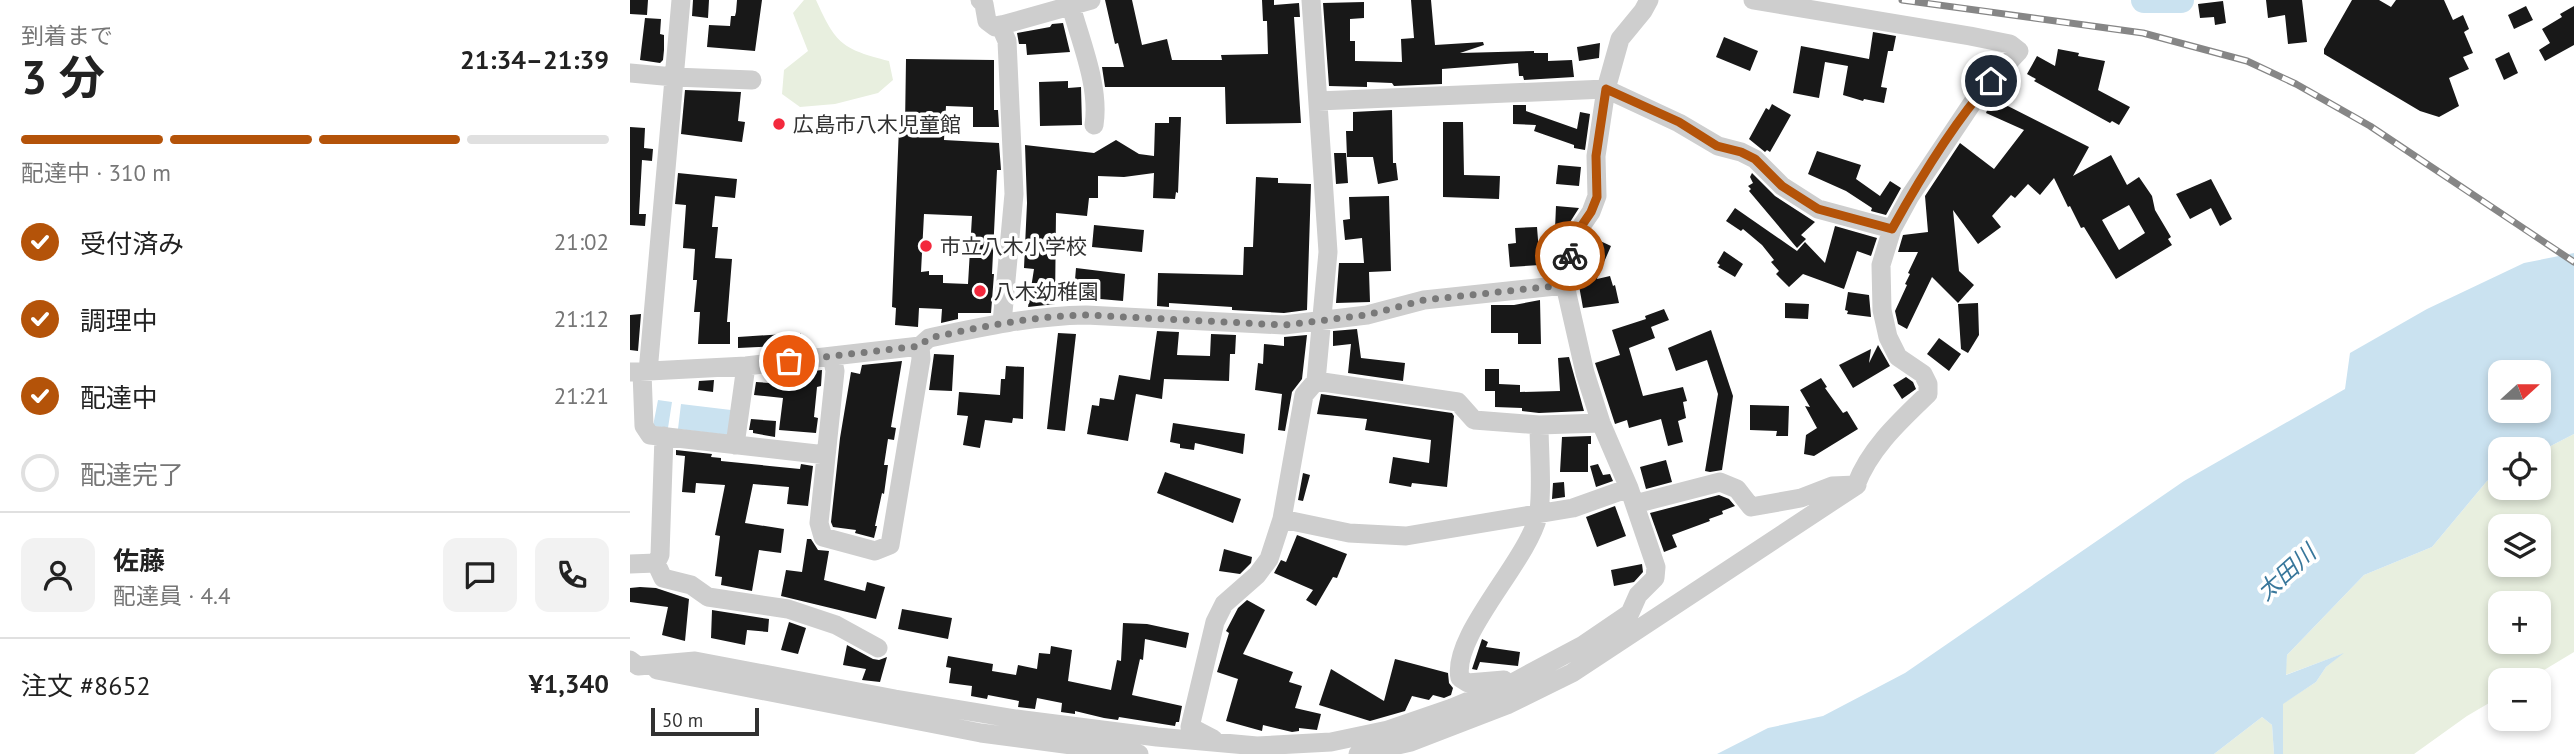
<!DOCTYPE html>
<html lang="ja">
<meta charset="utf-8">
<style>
:root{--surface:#fff;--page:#f2f2f2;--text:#222;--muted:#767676;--line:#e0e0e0;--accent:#b45309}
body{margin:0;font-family:"PT Sans","Noto Sans JP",sans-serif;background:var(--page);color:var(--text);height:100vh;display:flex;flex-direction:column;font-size:26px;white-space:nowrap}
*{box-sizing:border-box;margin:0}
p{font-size:23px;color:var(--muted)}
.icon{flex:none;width:38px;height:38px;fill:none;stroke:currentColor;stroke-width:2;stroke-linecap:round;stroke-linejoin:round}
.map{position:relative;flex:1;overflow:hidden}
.sheet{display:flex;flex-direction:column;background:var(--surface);width:630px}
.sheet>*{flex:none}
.needle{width:46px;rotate:69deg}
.controls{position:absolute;left:1858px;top:360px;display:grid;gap:14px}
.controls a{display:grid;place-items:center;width:63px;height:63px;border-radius:14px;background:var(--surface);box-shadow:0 4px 10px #0003;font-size:35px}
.scale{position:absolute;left:21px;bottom:18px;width:108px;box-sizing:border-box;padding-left:7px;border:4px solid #313131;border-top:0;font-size:19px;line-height:24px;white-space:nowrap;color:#313131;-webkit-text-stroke:5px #fff;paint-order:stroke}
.pin{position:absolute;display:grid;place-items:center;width:60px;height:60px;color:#fff;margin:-30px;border:4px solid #fff;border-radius:50%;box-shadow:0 2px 7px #0007}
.courier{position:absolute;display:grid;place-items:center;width:70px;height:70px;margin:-35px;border:5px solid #b45309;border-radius:50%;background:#fff;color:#222;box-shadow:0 2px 9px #0007}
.summary em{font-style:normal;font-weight:700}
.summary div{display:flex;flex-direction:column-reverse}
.summary{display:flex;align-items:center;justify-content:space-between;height:119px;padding:0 21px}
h1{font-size:46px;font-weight:700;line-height:52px}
.bar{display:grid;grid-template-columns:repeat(4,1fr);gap:10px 7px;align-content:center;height:84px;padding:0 21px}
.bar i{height:9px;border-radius:5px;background:var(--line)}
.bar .selected{background:var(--accent)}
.bar p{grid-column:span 4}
.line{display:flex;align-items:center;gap:18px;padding:0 21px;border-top:2px solid var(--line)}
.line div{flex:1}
.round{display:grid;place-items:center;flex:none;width:74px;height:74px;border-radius:14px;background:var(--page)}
ol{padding:0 21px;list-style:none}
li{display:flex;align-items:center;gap:21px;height:77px}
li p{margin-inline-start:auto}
li .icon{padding:7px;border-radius:50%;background:var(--accent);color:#fff;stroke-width:4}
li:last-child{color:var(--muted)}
li i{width:38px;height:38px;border:4px solid var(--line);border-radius:50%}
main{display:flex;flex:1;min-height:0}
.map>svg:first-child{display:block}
</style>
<main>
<section class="sheet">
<div class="summary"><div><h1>3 分</h1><p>到着まで</p></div><em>21:34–21:39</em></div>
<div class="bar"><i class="selected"></i><i class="selected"></i><i class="selected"></i><i></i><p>配達中 · 310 m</p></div>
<ol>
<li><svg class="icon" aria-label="check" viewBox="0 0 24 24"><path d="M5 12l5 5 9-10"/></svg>受付済み<p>21:02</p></li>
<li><svg class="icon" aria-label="check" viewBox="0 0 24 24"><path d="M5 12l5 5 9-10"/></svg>調理中<p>21:12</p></li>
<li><svg class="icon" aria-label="check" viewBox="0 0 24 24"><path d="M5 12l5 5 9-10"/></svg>配達中<p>21:21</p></li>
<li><i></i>配達完了</li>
</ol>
<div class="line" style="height:126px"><a class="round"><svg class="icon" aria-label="person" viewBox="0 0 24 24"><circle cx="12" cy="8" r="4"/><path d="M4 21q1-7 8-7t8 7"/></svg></a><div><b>佐藤</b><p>配達員 · 4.4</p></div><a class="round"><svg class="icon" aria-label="chat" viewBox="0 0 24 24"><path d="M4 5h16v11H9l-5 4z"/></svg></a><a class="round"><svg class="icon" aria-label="phone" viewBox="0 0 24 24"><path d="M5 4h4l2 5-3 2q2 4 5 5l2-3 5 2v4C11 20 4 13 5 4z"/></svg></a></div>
<div class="line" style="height:91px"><div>注文 #8652</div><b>¥1,340</b></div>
</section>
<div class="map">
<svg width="1944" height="754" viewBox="0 0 1944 754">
<rect width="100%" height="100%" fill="#fff"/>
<path fill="#e8efdf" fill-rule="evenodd" d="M 174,0 L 186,0 C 206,44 212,49 259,61 L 263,80 L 248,93 L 205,104 L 170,107 L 152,94 L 154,70 L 178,51 L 163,13 Z
M 1944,434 L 1944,652 L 1896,681 L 1871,681 L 1871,696 L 1837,716 L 1784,754 L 1653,754 L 1652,704 L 1686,682 L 1696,667 L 1712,654 L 1655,675 L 1657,655 L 1734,575 L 1802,547 L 1857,481 L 1871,473 L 1871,488 L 1909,488 L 1909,452 ZM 1871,527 L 1909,527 L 1909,565 L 1871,565 ZM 1871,604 L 1909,604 L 1909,642 L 1871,642 Z
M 1632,717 L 1642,725 L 1644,754 L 1584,754 Z"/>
<path fill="#cae2f0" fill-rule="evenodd" d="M 1944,253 L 1944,434 L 1909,452 L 1909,450 L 1871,450 L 1871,473 L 1857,481 L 1802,547 L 1734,575 L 1657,655 L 1656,675 L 1714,653 L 1696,667 L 1686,682 L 1653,704 L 1653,754 L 1644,754 L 1642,725 L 1632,717 L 1584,754 L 1087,754 L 1138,728 L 1193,716 L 1275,673 L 1554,481 L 1715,389 L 1720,353 L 1797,309 L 1894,263 ZM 1871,373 L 1909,373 L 1909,411 L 1871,411 Z
M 28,400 L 42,402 L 38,428 L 23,426 Z
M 51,404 L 101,410 L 98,435 L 48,429 Z"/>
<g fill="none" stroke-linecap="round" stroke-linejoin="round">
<path stroke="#cae2f0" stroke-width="26" d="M 1514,0 L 1551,0"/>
</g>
<path fill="#181818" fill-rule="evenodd" d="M 0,0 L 18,0 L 17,15 L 0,14 Z
M 63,0 L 79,0 L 78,18 L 62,16 Z
M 107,0 L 132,0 L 125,51 L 77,47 L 79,25 L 100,26 L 101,16 L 105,16 L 106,12 Z
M 475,0 L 502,0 L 512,45 L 537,39 L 542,60 L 592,60 L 591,55 L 638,54 L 637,21 L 633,21 L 632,0 L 644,0 L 644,5 L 669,3 L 670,17 L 664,17 L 671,123 L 596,124 L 595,87 L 475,87 L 472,67 L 494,67 L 488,43 L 485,44 Z
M 781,0 L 801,0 L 805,45 L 853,42 L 854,45 L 830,53 L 904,51 L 904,53 L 918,53 L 918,61 L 942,60 L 944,77 L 894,80 L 893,76 L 889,76 L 888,63 L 812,69 L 812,84 L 764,86 L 762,83 L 737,82 L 737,87 L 699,86 L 693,3 L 734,2 L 734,18 L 720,19 L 720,41 L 725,41 L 725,61 L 772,62 L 771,39 L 784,38 Z
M 1636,0 L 1672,0 L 1677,42 L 1658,44 L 1655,15 L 1638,18 Z
M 1722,0 L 1749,0 L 1761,7 L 1766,0 L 1814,0 L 1823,20 L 1833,15 L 1839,29 L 1834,32 L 1843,53 L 1833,57 L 1839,69 L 1819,78 L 1829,106 L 1809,117 L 1790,111 L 1694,54 L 1694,49 Z
M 1593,1 L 1596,23 L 1585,25 L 1584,17 L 1570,18 L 1568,4 Z
M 1896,6 L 1903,20 L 1884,29 L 1878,15 Z
M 1944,6 L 1944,45 L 1915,61 L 1909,50 L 1920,43 L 1912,29 L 1932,17 L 1930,14 Z
M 15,18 L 31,19 L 30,34 L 34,35 L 34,50 L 33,60 L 30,63 L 10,60 Z
M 433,23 L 440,52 L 397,55 L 396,44 L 389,44 L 387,33 L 420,27 L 422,24 Z
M 1243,32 L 1266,36 L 1263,51 L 1258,51 L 1251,87 L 1257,88 L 1254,103 L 1234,99 L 1233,101 L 1213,95 L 1218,66 L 1195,62 L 1189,98 L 1163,93 L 1171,46 L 1239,59 Z
M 1094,37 L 1128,51 L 1120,71 L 1086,57 Z
M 970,43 L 969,58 L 949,61 L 947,47 Z
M 1428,49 L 1449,53 L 1448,56 L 1475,61 L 1468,90 L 1500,107 L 1489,125 L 1482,121 L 1480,123 L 1404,81 L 1406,79 L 1397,74 L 1407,56 L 1425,66 Z
M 1879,52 L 1888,73 L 1874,80 L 1865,59 Z
M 276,59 L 364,60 L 364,110 L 368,110 L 369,127 L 343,127 L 343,107 L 316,106 L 314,140 L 369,143 L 371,170 L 367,170 L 362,274 L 364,274 L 361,313 L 328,313 L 328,319 L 311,323 L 312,309 L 289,308 L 288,327 L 265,325 L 266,308 L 262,307 L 269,126 L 275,126 ZM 294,214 L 342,216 L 338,284 L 313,283 L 313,275 L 299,275 L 299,271 L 291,272 Z
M 438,81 L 438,88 L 451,87 L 452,125 L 410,126 L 409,82 Z
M 55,90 L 111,92 L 108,121 L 115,122 L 112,142 L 51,134 Z
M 1362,98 L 1459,147 L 1443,176 L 1481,155 L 1497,185 L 1509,177 L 1522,196 L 1525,210 L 1541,237 L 1538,239 L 1542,245 L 1486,279 L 1454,227 L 1451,228 L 1440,206 L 1438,207 L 1424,178 L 1410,195 L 1398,184 L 1385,198 L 1381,195 L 1362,216 L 1371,227 L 1348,244 L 1323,210 L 1329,271 L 1344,285 L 1328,303 L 1302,277 L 1277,329 L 1268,324 L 1265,311 L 1277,285 L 1275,284 L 1280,274 L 1278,273 L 1288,252 L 1268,252 L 1273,235 L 1298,232 L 1295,196 L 1330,143 L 1364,169 L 1394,130 L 1356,113 ZM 1499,205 L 1515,233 L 1489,250 L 1472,220 Z
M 1142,104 L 1161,115 L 1140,152 L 1137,150 L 1135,152 L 1119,139 L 1136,108 L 1139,110 Z
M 883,105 L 896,105 L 896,111 L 947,129 L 950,112 L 960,114 L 955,150 L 944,148 L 944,145 L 904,131 L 906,125 L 883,124 Z
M 762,110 L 763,163 L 766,163 L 768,180 L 748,184 L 743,157 L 717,157 L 716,131 L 723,131 L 723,112 Z
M 539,117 L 551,117 L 548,193 L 546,192 L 545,199 L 523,198 L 524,173 L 494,177 L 468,176 L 468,198 L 459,198 L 457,216 L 426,213 L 425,304 L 398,307 L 404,269 L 394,268 L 397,203 L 395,145 L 464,153 L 486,140 L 509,154 L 524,156 L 525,123 L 539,123 Z
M 813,122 L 833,122 L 834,175 L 870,176 L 869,199 L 813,197 Z
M 0,127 L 15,128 L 14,148 L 23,149 L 22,161 L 12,160 L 9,214 L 16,214 L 15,226 L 0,225 Z
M 1187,151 L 1231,165 L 1226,179 L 1250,196 L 1260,181 L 1271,188 L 1256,215 L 1241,211 L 1242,208 L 1216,191 L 1178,174 Z
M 704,153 L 716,153 L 718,183 L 706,184 Z
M 928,165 L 951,167 L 949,186 L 926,184 Z
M 48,173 L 107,179 L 105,198 L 85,196 L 82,227 L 88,227 L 85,258 L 102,259 L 97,322 L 100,322 L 100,344 L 68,344 L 70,312 L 64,312 L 67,280 L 63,280 L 65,249 L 53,248 L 56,205 L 45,204 Z
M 1122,173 L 1145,196 L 1185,222 L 1171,235 L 1176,239 L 1167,248 L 1119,191 L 1121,189 L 1118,186 L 1123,183 L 1120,177 Z
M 626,177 L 648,178 L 648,183 L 681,184 L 677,310 L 654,313 L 602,310 L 602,307 L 539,303 L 539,307 L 527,306 L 528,273 L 613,275 L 614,247 L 623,247 Z
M 1581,179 L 1602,219 L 1590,226 L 1581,208 L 1560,219 L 1546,194 Z
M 759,196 L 761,271 L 739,272 L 740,302 L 706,303 L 709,263 L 734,263 L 732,238 L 715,240 L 713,220 L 720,219 L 719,197 Z
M 926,206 L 949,208 L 935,230 L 925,229 Z
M 1105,208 L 1167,251 L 1175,242 L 1195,263 L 1205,226 L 1247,238 L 1241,256 L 1227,251 L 1214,289 L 1173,274 L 1159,287 L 1146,274 L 1149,271 L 1141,262 L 1144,260 L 1132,245 L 1113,229 L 1111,231 L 1096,221 Z
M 464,225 L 514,230 L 512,252 L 462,247 Z
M 907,227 L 910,265 L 880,267 L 878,244 L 886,243 L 885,228 Z
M 966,239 L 981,246 L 971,269 L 956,262 Z
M 1094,251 L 1113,264 L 1105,277 L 1088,267 L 1090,265 L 1087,263 Z
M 446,268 L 495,274 L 493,301 L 459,298 L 458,303 L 443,303 Z
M 968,275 L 967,279 L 980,276 L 983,286 L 985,285 L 989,303 L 953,308 L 948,280 Z
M 1218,292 L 1239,295 L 1241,317 L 1217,314 L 1218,311 L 1215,310 Z
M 910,300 L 911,344 L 888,344 L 888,333 L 861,333 L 861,305 L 884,305 Z
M 1155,303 L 1179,304 L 1178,319 L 1155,318 Z
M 1348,303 L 1349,335 L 1338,353 L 1331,349 L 1328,304 Z
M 1034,309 L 1039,320 L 1021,327 L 1025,338 L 999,348 L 1013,396 L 1053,387 L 1057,401 L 1053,402 L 1056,418 L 1048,421 L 1053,442 L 1038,446 L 1031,419 L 999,428 L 997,420 L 985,424 L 965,363 L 990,355 L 982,330 L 1016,319 L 1015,316 Z
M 11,314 L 8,351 L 0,350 L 0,315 Z
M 727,329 L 731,358 L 775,363 L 773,381 L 718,373 L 721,344 L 703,346 L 703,331 Z
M 1081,330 L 1103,396 L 1092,470 L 1080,472 L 1075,471 L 1088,394 L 1077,360 L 1046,371 L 1038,348 Z
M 527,331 L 549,332 L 547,355 L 580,356 L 581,334 L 606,335 L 605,354 L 600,354 L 599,381 L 534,379 L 532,399 L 506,394 L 498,441 L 457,434 L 462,405 L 469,406 L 470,398 L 484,400 L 489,375 L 520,380 Z
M 171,333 L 171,345 L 108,348 L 108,337 Z
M 428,333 L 446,334 L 435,431 L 417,429 Z
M 677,335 L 672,379 L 662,392 L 655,431 L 648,430 L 652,394 L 625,390 L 628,363 L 633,364 L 634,344 L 654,346 L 654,337 Z
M 1309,338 L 1331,354 L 1319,371 L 1297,354 Z
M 1248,345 L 1260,366 L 1223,388 L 1209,365 L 1241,349 L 1239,363 Z
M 304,354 L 324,355 L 322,391 L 299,390 Z
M 939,357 L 954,411 L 909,413 L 892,411 L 892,408 L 865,407 L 865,391 L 855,391 L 855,369 L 869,369 L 869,384 L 890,385 L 890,392 L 930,391 L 928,358 Z
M 272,361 L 261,427 L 266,428 L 264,440 L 258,439 L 254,465 L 258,465 L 254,494 L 252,493 L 245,526 L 247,526 L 244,538 L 225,533 L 226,530 L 203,527 L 201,522 L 210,438 L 221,372 L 230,374 L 232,365 Z
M 376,366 L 394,367 L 393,419 L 383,418 L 382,423 L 355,420 L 350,448 L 333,445 L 338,416 L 327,415 L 329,392 L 370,395 L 371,379 L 375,379 Z
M 192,370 L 191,386 L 187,387 L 184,417 L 188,418 L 186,433 L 149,430 L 153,398 L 124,395 L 126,382 L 139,383 L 139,378 L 156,380 L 155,374 Z
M 1276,377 L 1283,382 L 1286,389 L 1272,399 L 1263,385 Z
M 1191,378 L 1197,387 L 1195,388 L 1213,413 L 1217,411 L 1228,429 L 1184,456 L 1174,454 L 1176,435 L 1187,428 L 1175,406 L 1180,407 L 1170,390 Z
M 84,380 L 83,392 L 68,390 L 69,381 Z
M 691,394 L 822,413 L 824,416 L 817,487 L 782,483 L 781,487 L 759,483 L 763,457 L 799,463 L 801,440 L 735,430 L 737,419 L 687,414 Z
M 1120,405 L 1159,406 L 1158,436 L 1146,436 L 1147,431 L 1120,430 Z
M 121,419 L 146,421 L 145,437 L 123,433 L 123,430 L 119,430 Z
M 543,423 L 615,434 L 613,454 L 565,443 L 564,450 L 550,448 L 550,444 L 540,442 Z
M 961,436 L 961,444 L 958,444 L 958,472 L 930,472 L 932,437 Z
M 46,450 L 82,454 L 81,457 L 91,458 L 91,461 L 170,469 L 171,464 L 183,466 L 178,506 L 157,504 L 159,487 L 123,484 L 115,523 L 154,529 L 151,553 L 129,550 L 122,591 L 91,585 L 92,577 L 85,576 L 90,536 L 85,535 L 95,485 L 66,483 L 65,493 L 52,492 L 55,456 L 46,455 Z
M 1036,460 L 1042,482 L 1016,489 L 1010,467 Z
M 968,464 L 973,475 L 980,474 L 983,481 L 966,487 L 960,466 Z
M 535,472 L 611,499 L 603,523 L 527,493 Z
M 673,473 L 680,475 L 673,501 L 668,500 Z
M 934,482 L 935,497 L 922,499 L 923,483 Z
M 1089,495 L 1099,499 L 1105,506 L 1092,511 L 1093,514 L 1079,519 L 1080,521 L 1042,535 L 1047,547 L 1034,552 L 1020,513 Z
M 985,506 L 996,536 L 967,547 L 956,517 Z
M 667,535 L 717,554 L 707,578 L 703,577 L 686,606 L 676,600 L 683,590 L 644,573 L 651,560 L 656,562 Z
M 177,539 L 181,539 L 188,550 L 199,551 L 194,580 L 235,591 L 237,582 L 255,587 L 246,619 L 151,596 L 156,570 L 172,572 Z
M 594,549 L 622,557 L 621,563 L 610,574 L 589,571 Z
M 1012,564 L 1013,572 L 1004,582 L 984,586 L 981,570 Z
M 10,587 L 26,588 L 59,599 L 55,641 L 32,635 L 38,607 L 0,602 L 0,588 Z
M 617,600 L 635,610 L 613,654 L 663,672 L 659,682 L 672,686 L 665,708 L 691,714 L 687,730 L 669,728 L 669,731 L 662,732 L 633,725 L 632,731 L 596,721 L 608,679 L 587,672 L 599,633 L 596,631 L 608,608 Z
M 272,609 L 322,618 L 318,639 L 268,629 Z
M 82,610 L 139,619 L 138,632 L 117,630 L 115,645 L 81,638 Z
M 159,622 L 176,628 L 168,654 L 151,650 Z
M 493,623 L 517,624 L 559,633 L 556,648 L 515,639 L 513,660 L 510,659 L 502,695 L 552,706 L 549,722 L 546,722 L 545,726 L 489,717 L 488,720 L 474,718 L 445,711 L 445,714 L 431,712 L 432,703 L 407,698 L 405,709 L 388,707 L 389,701 L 358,695 L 357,699 L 341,696 L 342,686 L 319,683 L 321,668 L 316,667 L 318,656 L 363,664 L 362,671 L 386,675 L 388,665 L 407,669 L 409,653 L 420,654 L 421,646 L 442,650 L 438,681 L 481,690 L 487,660 L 491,661 Z
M 852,639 L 858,642 L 856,647 L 890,652 L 888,666 L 850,662 L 847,670 L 842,669 Z
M 217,645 L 243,659 L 249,660 L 257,657 L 250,682 L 232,680 L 236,669 L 213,665 Z
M 765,659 L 818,673 L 819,683 L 823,688 L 821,695 L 814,698 L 803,695 L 799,700 L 782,696 L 775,711 L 740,721 L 689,705 L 701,669 L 754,701 Z"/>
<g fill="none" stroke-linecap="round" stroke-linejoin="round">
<path stroke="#cecece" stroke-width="19" d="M 350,0 L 354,4 L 357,21 L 365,27 L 461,0
M 441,6 C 451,43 470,87 464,125
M 370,25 L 377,41 L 384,194 L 372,323
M 0,73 L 44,77 L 122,80
M 688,101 L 976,89 L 1049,123 L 1088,146 L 1111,152 L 1125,159 L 1152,186 L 1188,209 L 1262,229
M 202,356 L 205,371 L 189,523 L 193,537 L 245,551 L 260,545 L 291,359 L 290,346
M 0,372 L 116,366 L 290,346 L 299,338 C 351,327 402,316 456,315 L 654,325 L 737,315 L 794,300 L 935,285
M 12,372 L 14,426 L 20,435 L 196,455
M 18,372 L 51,0
M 686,381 L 828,402 L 844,420 L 909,425 L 971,423
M 105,445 L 116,366
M 1005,504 L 1090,482 L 1107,489 L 1121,507 L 1171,498 L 1202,486 L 1226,485 C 1240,448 1270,421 1298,394 L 1298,384 L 1293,374 L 1268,357 L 1258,337 L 1252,310 L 1251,265 L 1262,229 L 1280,196 L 1347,96 L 1389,51 L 1380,44 L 1340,36 L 1123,0
M 652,519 L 719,533 L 776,536 L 943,508 L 999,488
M 26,563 L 33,578 L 61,585 L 78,597 L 158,609 L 206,625 L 248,648
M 0,564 L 26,563 L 30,555 L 34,436
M 0,660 L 8,666 L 65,661 L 265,699 L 386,719 L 527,737 L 627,746 L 701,742 L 758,730 L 822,708 L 884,682 L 953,645 L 1000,613 L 1008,595 L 1025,578 L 1026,567 L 999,488 L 971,423 L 955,373 L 935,285 L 938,265 L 948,231 L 961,212 L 967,196 L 966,156 L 976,89 L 990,39 L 1013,11 L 1019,0
M 27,670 L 351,733 L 509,754
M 874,680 L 838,683 L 830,678 C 821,636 897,562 908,516 C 913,496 909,448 909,425
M 583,739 L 560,727 L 585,622 L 594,604 L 627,575 L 639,559 L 652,519 L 674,395 L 686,381 L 698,252 L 681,0
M 728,754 L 781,742 L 877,705 L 942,673 L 1227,485"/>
<defs>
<path id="rail" d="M 1272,0 L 1513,33 L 1617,61 L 1666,84 L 1740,126 L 1944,262"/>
</defs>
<use href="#rail" stroke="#868686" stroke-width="7"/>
<use href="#rail" stroke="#fff" stroke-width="4.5" stroke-dasharray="13" stroke-linecap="butt"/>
</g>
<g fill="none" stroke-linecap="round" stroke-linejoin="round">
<path stroke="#797979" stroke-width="7" stroke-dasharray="0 12.6" d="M 159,361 L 290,346 L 299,338 C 351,327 402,316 456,315 L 654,325 L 737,315 L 794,300 L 934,285 L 940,256"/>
<path stroke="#b45309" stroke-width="9" d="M 940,256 L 948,231 L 961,212 L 967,197 L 966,156 L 976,89 L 1049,122 L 1087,146 L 1111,152 L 1125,159 L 1152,186 L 1188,209 L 1262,229 C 1288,182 1325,121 1361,81"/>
</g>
<g fill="#f3293d" stroke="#fff" stroke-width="2.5">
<circle cx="149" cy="124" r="7"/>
<circle cx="296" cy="246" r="7"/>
<circle cx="350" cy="291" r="7"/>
</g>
<g text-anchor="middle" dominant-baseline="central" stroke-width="7" stroke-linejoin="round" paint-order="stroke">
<g font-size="21" fill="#313131" stroke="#fff" text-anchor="start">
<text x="163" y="124">広島市八木児童館</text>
<text x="310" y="246">市立八木小学校</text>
<text x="364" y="291">八木幼稚園</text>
</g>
<g font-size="23" font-style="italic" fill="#38779b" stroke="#fff">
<text transform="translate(1656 572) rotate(-42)">太田川</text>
</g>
</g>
</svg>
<div class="controls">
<a><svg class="needle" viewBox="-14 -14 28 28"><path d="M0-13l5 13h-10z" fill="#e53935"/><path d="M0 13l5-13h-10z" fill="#767676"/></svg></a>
<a><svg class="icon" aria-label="locate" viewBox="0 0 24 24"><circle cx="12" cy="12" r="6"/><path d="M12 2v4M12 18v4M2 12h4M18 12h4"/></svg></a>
<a><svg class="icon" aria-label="layers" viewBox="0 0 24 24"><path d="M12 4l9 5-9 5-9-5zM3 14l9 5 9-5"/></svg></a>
<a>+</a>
<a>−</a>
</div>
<div class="scale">50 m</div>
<div class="pin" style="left:159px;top:361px;background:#ea580c"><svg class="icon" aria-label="bag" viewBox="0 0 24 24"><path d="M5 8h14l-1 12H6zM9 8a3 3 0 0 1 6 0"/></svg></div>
<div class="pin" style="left:1361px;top:81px;background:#1f2937"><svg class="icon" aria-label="home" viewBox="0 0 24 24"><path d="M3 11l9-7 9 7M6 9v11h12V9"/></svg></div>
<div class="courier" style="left:940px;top:256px"><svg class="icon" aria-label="bike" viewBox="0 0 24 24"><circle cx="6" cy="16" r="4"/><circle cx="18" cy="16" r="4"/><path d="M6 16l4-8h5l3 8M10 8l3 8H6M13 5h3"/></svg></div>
</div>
</main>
